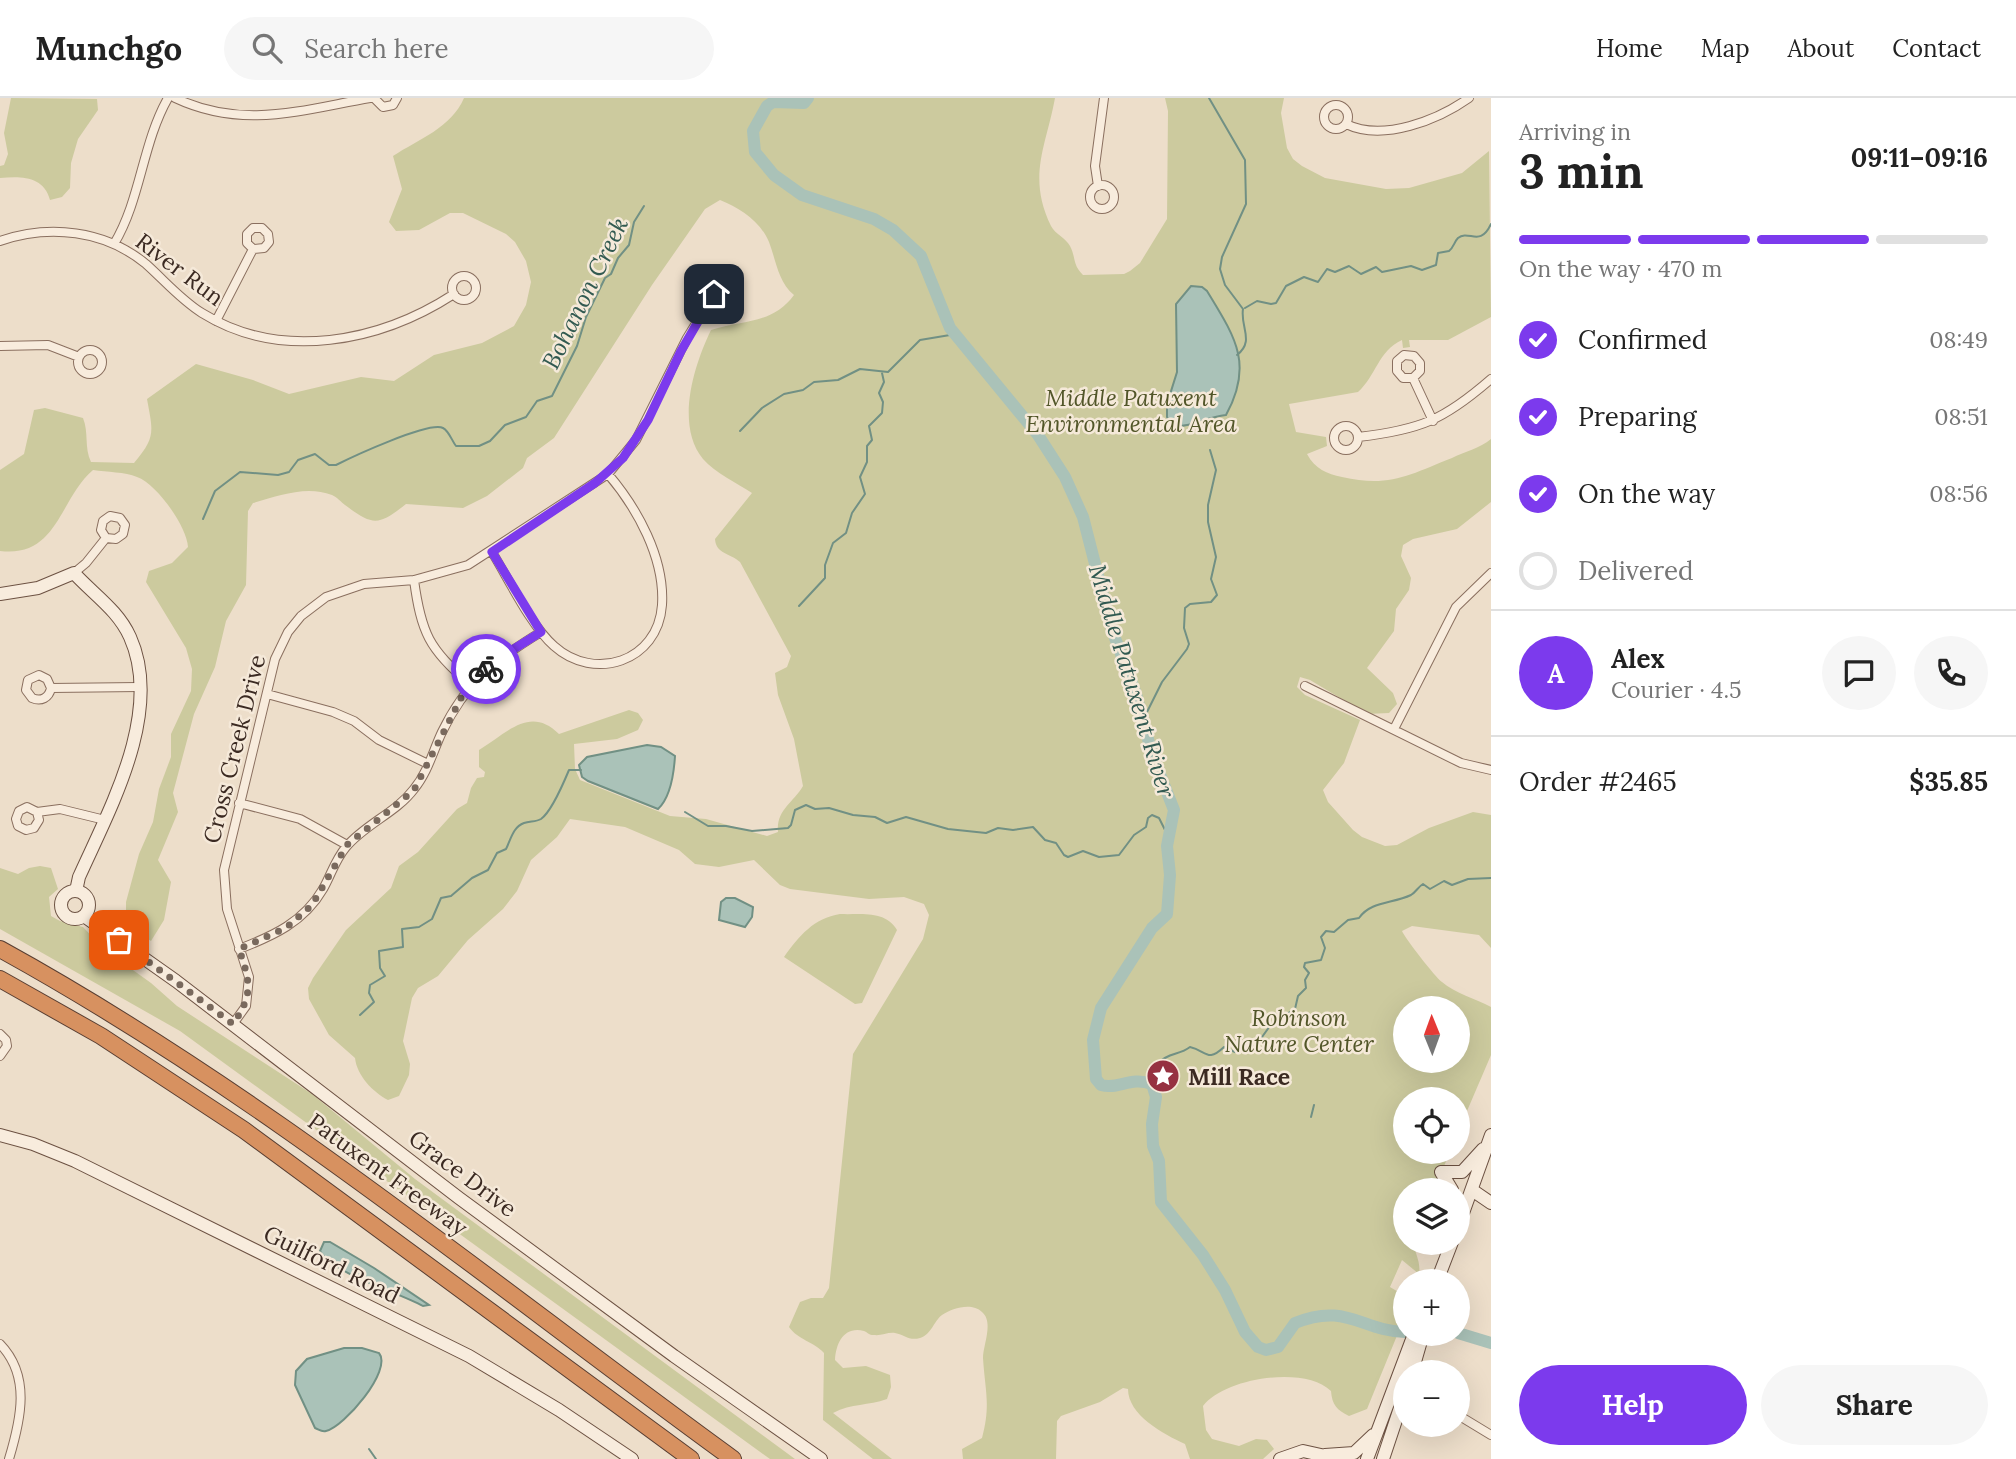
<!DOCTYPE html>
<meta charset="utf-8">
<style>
:root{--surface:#fff;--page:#f6f6f6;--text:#222;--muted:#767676;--line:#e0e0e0;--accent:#7c3aed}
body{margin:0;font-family:Lora,serif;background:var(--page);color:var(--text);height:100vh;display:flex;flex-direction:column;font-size:26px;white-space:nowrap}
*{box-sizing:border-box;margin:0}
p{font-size:23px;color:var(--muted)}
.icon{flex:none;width:38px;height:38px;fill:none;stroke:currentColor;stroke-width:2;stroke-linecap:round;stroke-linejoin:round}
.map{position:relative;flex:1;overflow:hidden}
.details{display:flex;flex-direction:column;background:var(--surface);width:525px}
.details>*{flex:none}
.needle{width:46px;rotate:359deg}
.controls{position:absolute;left:1393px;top:898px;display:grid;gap:14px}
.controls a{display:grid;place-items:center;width:77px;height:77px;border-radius:50%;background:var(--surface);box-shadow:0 7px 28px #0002;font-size:35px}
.pin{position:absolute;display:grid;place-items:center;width:60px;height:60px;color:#fff;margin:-30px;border-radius:14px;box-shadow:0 4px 10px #0006}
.courier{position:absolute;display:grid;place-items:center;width:70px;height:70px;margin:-35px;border:5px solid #7c3aed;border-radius:50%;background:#fff;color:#222;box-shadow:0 2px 9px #0007}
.head em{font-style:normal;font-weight:700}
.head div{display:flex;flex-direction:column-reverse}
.head{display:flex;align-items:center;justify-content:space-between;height:119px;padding:0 28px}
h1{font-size:46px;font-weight:700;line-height:52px}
.bar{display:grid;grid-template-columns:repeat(4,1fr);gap:10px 7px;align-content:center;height:84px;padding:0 28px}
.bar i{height:9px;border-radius:5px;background:var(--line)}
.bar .active{background:var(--accent)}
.bar p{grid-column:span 4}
.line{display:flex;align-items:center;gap:18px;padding:0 28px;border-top:2px solid var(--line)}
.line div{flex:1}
.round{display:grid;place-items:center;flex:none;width:74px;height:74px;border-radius:37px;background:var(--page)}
ol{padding:0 28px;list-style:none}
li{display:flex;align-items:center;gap:21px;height:77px}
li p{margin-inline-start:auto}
li .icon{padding:7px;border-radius:50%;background:var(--accent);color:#fff;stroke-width:4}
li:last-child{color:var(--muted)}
li i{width:38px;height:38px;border:4px solid var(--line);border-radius:50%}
.button{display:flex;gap:14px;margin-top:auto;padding:14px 28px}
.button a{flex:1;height:80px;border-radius:42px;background:var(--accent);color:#fff;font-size:28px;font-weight:700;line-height:80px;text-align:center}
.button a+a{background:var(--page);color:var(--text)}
header{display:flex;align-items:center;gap:42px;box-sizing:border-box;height:98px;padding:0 35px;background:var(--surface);border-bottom:2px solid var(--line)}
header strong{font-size:33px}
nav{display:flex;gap:38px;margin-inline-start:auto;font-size:24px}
.search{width:490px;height:63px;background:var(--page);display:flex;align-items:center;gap:18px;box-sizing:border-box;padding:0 24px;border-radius:38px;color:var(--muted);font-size:26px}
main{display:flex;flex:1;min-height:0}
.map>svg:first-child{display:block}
</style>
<header>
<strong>Munchgo</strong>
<div class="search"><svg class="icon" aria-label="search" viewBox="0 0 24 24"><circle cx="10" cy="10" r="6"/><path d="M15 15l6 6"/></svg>Search here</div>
<nav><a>Home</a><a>Map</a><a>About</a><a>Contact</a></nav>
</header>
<main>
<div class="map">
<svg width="1491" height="1361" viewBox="0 0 1491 1361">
<rect width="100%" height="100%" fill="#eddeca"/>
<path fill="#ccca9e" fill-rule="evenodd" d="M 11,0 L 97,1 L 98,12 L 78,41 L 71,65 L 70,90 L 62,99 L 50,102 C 44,78 21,78 0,80 L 0,68 L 4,67 L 8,56 L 4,35 Z
M 464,0 L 1055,0 C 1046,49 1027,78 1051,128 C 1055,136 1066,140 1070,148 C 1076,159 1072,166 1083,177 L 1124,176 L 1130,173 L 1140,165 L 1167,121 L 1168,13 L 1165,0 L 1284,0 L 1281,15 L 1287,50 L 1293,61 L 1302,68 L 1325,80 L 1386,91 L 1409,90 L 1462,75 L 1489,53 L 1491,219 L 1448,242 L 1409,242 L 1410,249 L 1403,250 L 1402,242 C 1378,253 1376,278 1358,294 L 1289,306 L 1296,334 L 1326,339 L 1327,348 L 1307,356 C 1315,371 1327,376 1342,379 C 1389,390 1409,377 1452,360 C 1464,354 1480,350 1491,341 L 1491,404 L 1457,431 L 1413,441 L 1403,447 L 1401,458 L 1411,480 L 1409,492 L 1396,511 L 1394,533 L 1367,570 L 1393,595 L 1397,606 L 1389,615 L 1367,616 L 1310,582 L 1300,579 L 1297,589 L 1305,597 L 1360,622 L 1344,665 L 1323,692 L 1328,704 L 1353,732 L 1362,739 L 1385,748 L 1397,747 L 1429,730 L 1473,714 L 1491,717 L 1491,850 L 1479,837 L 1412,828 L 1402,833 C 1405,840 1435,879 1442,884 C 1455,895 1476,901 1491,909 L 1491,957 L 1458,1034 L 1458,1001 L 1405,1001 L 1405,1054 L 1450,1054 L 1436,1087 L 1439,1092 L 1405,1092 L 1405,1144 L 1414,1145 C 1415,1157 1421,1163 1419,1176 L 1402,1162 L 1390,1189 L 1405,1198 L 1405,1218 L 1367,1311 L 1349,1318 C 1337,1312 1332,1307 1331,1293 C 1305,1267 1224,1280 1203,1308 L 1206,1332 L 1212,1341 L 1239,1348 L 1256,1341 L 1267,1342 L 1274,1351 L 1263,1361 L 1190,1361 L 1185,1346 C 1163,1336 1128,1317 1128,1291 L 1123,1290 L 1100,1304 L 1061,1318 L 1057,1323 L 1056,1361 L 963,1361 L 962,1351 L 982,1340 C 991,1306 985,1293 983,1260 C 983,1247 994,1224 982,1214 C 972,1204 952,1210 942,1217 C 933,1224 932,1236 920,1240 C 909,1243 905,1237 895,1235 C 888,1234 881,1238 874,1237 C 868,1237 869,1235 864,1233 C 844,1228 836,1245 835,1262 L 843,1270 L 866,1268 L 890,1277 L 891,1289 L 887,1301 C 868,1308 852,1305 833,1315 L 892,1361 L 873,1361 L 823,1322 L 824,1255 C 813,1243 798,1242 789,1229 L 800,1204 L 811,1200 L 823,1200 L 829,1190 L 853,956 L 923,841 L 929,817 L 924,806 L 904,799 L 869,801 L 790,791 L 780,787 L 754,762 L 719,769 L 695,766 L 679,752 L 625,729 L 570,721 L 557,739 L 531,762 L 517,793 L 503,811 L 468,842 L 438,878 L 418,890 L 412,900 L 403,943 L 410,966 L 409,977 L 399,998 L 388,1002 C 373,994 357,978 355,960 L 329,937 L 309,901 L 308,890 L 313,880 L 346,832 L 391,790 L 399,768 L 418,754 L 457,711 L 467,705 L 471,690 L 477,680 L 484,679 L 485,674 L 479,669 L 479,652 C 507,635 530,607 559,636 L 629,612 L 638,615 L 643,622 L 638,632 L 617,641 L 574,646 L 575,671 L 580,682 L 670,718 L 706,721 L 767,738 L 778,734 C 776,712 793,705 803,688 L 794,641 L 778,597 L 775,575 L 787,569 L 791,558 L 740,464 C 730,455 716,456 715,441 L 752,395 C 737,385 715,375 703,361 C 675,327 694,267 711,232 C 743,222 773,226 794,197 C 778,184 776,162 769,144 C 760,123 740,110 720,102 L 705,111 L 652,187 L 554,340 L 527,360 L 523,370 L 487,398 L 463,410 L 406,406 C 379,427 374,429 345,407 C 341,404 337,399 332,397 C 306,387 278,398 253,405 L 248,413 L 246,487 L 226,523 L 215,569 L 194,616 L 173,695 L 178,714 L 158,762 L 171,784 L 164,822 L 151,843 L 126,827 L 126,804 L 139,756 L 153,724 L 159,691 L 171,659 L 171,636 L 191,593 L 192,571 L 186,550 L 146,484 L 149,473 L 172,465 L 188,449 C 187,429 157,386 137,379 C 125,374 107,374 93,372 C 59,401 58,460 0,453 L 0,372 L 24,356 L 34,312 L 45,310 L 83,320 C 89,335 84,349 91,364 L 134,365 C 156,339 153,334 147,301 L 196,266 L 253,282 L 289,296 L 361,279 L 394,283 L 434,257 L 482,245 L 514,228 L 526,207 L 531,184 L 526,163 L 515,144 L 506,136 L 463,115 L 450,115 L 419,132 L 396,133 L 389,124 L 402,91 L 393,58 C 419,41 451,30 464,0 ZM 1405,910 L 1458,910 L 1458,962 L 1405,962 Z
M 40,768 L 51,770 L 58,791 L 49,799 L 51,818 L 60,823 L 83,829 L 105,852 L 151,885 L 177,908 L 312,996 L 415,1081 L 795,1361 L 770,1361 L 180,933 L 0,831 L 0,770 L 18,776 L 29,770 Z
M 840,816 C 861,817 885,812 897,832 L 862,905 L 855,906 L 784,859 C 799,838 814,820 840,816 Z"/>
<path fill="#aac2b8" stroke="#719084" stroke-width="2" d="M 1191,188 L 1202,189 L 1207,193 C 1235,239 1254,266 1226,317 C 1205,319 1191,330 1172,328 L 1167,319 L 1167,306 L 1177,274 L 1176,206 Z
M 647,647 L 661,649 L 675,658 C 674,674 671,699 658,711 L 588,683 L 582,679 L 579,667 L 587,659 Z
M 726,800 L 735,800 L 753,809 L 752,819 L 745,829 L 719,822 L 721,804 Z
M 324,1144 L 330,1144 L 374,1170 L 429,1207 L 423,1208 C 398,1194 333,1176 320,1153 Z
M 344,1250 L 362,1250 L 379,1255 C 393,1272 344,1329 326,1333 C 321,1334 320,1332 315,1330 L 295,1287 L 296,1273 L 307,1261 Z"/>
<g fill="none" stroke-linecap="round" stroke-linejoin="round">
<path stroke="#719084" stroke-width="2" d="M 1209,0 L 1245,62 L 1246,106 L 1222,159 L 1220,171 L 1225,187 L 1243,211 C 1240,229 1255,243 1237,257
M 1245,210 L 1257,203 L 1271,206 L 1276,205 L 1286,188 L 1304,179 L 1318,184 L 1327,171 L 1335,174 L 1349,168 L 1361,176 L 1376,169 L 1382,174 L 1411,168 L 1422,172 L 1436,167 L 1438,155 L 1449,153 C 1454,149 1454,144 1458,140 C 1469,131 1480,150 1491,126
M 740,333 L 762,310 L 784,296 L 803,292 L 814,284 L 838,282 L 860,271 L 888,274 L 920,242 L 956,236
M 203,421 L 215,393 L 240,374 L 278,377 L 289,374 L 298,362 L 315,356 L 329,367 L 336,367 C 352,359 429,323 443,330 C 449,333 452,343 456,348 L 479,348 L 490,343 L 505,327 L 526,319 L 537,303 L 552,298 L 577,248 L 586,219 L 605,180 L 611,176 L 618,160 L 629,147 L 634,124 L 644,108
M 799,508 L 825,480 L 825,467 L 833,445 L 846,435 L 852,415 L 865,396 L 860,379 L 867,364 L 867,348 L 872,342 L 869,328 L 882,315 L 883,304 L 879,295 L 884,284 L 882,275
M 1143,622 L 1162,584 L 1187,551 L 1189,546 L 1184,530 L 1185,510 L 1190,506 L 1211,504 L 1217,497 L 1211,481 L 1216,459 L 1208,424 L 1208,407 L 1216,372 L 1210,352
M 685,714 L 708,728 L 726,728 L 752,733 L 788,730 L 791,727 L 795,712 L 806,707 L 815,711 L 829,710 L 853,717 L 875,719 L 887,725 L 906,719 L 948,731 L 986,735 L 998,730 L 1013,732 L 1033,729 L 1045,742 L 1056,745 L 1064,757 L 1068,759 L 1083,753 L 1099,759 L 1119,757 L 1134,737 L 1146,729 L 1148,720 L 1152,717 L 1159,720 L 1168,738
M 360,917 L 374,904 L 369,895 L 370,887 L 385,878 L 380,870 L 379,853 L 403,849 L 402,831 L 419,829 L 432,821 L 441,800 L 451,798 L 472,780 L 488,772 L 497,755 L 506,751 C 511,741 513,729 524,725 C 530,723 536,724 541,721 C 551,714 564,684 569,672 L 581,672
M 1152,986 L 1160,979 L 1160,964 C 1167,955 1180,957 1190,949 C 1207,953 1207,965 1224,949 L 1235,954 L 1250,951 L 1257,946 L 1272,925 L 1295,911 L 1298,898 L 1306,890 L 1305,882 L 1309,875 L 1304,869 L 1305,865 L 1321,862 L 1325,850 L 1321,839 L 1326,833 L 1334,834 L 1348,822 L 1359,820 C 1371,803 1392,806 1411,797 C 1416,794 1418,789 1423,786 L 1430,791 L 1444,783 L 1452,787 L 1468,781 L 1491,780
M 1311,1019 L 1314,1007
M 369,1351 L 376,1361"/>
<path stroke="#aac2b8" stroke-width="12" d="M 808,0 L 804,5 L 773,4 L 767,8 L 753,33 L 755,54 L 774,77 L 802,97 L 874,121 L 893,132 L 921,158 L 950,230 L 1038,337 L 1065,379 L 1083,419 L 1112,532 L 1136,596 L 1152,656 L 1174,712 L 1167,748 L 1170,777 L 1167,816 L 1152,830 L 1101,910 L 1093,942 L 1096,981 L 1101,987 C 1119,992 1130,978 1152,986 L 1156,999 L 1152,1026 L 1153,1048 L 1159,1063 L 1161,1104 L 1203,1157 L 1225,1192 L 1245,1234 L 1258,1249 L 1266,1252 L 1278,1249 L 1295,1225 C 1346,1204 1362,1233 1405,1234
M 1458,1235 L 1491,1245"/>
<defs>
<path id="street" d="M 175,0 C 243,32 301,12 370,0
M 374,0 L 383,9 L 393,7 L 397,0
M1324 19a12 12 0 1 1 24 0a12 12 0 1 1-24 0Z
M 1346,26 C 1383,44 1438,22 1469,0
M1090 99a12 12 0 1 1 24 0a12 12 0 1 1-24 0Z
M 1098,88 L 1095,68 L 1104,0
M 0,143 C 49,126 105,132 146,166 C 165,183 181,202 202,215 C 281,264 380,244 454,196
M 114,146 C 141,101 142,46 168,0
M452 190a12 12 0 1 1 24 0a12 12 0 1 1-24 0Z
M 216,223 L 253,151 L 264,150 L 269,144 L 268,136 L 262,130 L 253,130 L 247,136 L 247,145 L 253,151
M 0,248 L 48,247 L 79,259
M78 264a12 12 0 1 1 24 0a12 12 0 1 1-24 0Z
M 1413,280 L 1403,280 L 1397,273 L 1397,263 L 1404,257 L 1414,258 L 1420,265 L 1420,273 L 1413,280 L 1433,323
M1334 340a12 12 0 1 1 24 0a12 12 0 1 1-24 0Z
M 1358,339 C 1420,332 1444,322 1491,281
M 492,454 C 508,480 531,528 554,548 C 594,584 658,564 662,507 C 665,460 637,410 608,376
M 74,475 L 86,465 L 106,440 L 116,441 L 123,436 L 125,427 L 120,420 L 110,418 L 103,423 L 101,432 L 106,440
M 414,482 C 421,534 429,552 470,586
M 1305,588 L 1461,665 L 1491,672
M 51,590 L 47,581 L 39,577 L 28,582 L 26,592 L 32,600 C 41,604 49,600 51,590 L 139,589
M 267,596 L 333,614 L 354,623 L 379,642 L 428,666
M 1394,631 L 1456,509 L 1491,475
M 239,705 L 300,721 L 347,747
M 37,714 L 27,709 L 19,713 L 16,721 L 18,728 L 26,732 L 34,730 L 39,722 L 37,714 L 60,711 L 105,722
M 239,851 C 273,838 304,824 323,791 C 331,777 335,762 346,749 C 365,726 396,715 414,691 C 428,674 433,653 442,634 C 466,584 495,562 541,534
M 233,926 L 246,908 L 249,879 L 227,811 L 224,772 L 275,561 L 288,534 L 301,518 L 326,499 L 364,486 L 414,482 L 468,467 L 608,376 L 636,342 L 687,240 L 714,196
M 0,936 L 6,942 L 7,948 L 0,958
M 0,1246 C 31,1278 21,1321 9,1361
M 1458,1317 L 1491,1337"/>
<path id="secondary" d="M 0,496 L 38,490 L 74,475 C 93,496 118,512 130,539 C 164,614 109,712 79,779 L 76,793
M61 807a14 14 0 1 1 28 0a14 14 0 1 1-28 0Z
M 84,818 L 176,883 L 459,1100 L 674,1258 L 821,1361
M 0,1037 L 33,1046 L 75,1063 L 469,1258 L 559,1312 L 632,1361
M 1441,1074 L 1462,1074 L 1483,1051
M 1441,1074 L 1452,1092
M 1472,1092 L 1491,1105
M 1458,1129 L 1491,1037
M 1437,1183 L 1452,1144
M 1412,1274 L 1423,1236
M 1325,1357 L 1354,1355 L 1373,1337
M 1280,1361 L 1303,1353 L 1330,1359
M 1367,1361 L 1414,1236
M 1383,1361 L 1405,1295"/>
<path id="highway" d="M 0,851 C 262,995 492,1186 733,1361
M 0,881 L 101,938 L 244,1032 L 691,1361"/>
</defs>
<use href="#street" stroke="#8a6f5f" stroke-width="10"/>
<use href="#secondary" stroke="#6c5142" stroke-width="14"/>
<use href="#highway" stroke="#583e32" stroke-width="18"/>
<use href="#street" stroke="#f8ecdd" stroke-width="8"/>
<use href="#secondary" stroke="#f8ecdd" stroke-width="12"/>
<use href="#highway" stroke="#d79160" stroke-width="16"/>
</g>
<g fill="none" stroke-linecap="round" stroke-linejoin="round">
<path stroke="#79695d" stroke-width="7" stroke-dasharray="0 12.6" d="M 119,842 L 233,926 C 254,896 250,883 239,851 L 286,830 L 312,807 L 347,747 L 414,692 L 462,598 L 486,571"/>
<path stroke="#7c3aed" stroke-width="9" d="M 486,571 L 501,559 L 541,534 L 492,454 L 595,385 L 623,360 L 648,322 L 681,253 L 714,196"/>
</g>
<defs>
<symbol id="sight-disc" viewBox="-11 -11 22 22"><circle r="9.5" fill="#963141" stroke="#f5e9d9"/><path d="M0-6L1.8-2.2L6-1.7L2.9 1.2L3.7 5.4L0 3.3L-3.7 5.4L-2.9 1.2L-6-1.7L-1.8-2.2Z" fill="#fff"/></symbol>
</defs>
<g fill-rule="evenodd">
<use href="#sight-disc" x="1144" y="959" width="38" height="38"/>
</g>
<g text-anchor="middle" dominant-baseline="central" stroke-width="5" stroke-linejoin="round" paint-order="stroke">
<g font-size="23" fill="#3b2a22" stroke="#f5e9d9">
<text transform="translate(180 171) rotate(37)">River Run</text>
<text transform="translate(234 651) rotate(-76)">Cross Creek Drive</text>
<text transform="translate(463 1075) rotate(37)">Grace Drive</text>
<text transform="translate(388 1076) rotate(36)">Patuxent Freeway</text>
<text transform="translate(332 1166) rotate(26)">Guilford Road</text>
</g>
<g font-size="23" font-style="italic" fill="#525629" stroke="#f5e9d9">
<text x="1131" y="299">Middle Patuxent<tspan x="1131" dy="26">Environmental Area</tspan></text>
<text x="1299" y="919">Robinson<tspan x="1299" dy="26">Nature Center</tspan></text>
</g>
<g font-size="23" font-weight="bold" fill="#3b2a22" stroke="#f5e9d9" text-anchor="start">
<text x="1188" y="978">Mill Race</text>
</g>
<g font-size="24" font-style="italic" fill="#325a51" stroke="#f5e9d9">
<text transform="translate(585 195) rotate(-64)">Bohanon Creek</text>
<text transform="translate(1132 583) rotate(73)">Middle Patuxent River</text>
</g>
</g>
</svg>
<div class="controls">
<a><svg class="needle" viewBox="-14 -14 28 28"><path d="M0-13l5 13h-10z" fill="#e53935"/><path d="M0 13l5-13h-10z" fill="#767676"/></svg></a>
<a><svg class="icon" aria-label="locate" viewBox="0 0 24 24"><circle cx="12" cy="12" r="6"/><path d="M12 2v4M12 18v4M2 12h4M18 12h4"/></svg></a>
<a><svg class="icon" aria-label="layers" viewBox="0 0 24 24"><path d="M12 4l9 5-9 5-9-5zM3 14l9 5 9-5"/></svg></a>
<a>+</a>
<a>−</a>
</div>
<div class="pin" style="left:119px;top:842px;background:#ea580c"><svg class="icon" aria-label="bag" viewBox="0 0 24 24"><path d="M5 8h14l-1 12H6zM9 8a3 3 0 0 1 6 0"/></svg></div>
<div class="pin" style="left:714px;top:196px;background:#1f2937"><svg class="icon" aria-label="home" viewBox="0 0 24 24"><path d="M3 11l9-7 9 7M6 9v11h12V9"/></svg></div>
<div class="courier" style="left:486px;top:571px"><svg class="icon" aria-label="bike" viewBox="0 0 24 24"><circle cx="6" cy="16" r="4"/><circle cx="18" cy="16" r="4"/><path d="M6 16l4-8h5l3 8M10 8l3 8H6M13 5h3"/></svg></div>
</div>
<section class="details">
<div class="head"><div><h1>3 min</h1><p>Arriving in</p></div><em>09:11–09:16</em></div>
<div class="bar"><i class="active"></i><i class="active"></i><i class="active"></i><i></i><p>On the way · 470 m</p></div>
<ol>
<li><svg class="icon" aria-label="check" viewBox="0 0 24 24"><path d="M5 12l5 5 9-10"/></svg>Confirmed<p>08:49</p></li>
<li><svg class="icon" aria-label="check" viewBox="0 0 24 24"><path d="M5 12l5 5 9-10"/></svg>Preparing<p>08:51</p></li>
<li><svg class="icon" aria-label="check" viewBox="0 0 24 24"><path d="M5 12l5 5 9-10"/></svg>On the way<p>08:56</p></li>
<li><i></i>Delivered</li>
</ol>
<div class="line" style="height:126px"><b class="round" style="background:var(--accent);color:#fff">A</b><div><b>Alex</b><p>Courier · 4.5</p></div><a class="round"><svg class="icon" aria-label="chat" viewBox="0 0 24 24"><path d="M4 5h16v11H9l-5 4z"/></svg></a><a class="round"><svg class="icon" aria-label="phone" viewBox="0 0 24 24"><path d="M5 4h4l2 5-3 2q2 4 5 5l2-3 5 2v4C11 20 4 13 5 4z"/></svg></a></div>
<div class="line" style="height:91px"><div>Order #2465</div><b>$35.85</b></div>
<div class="button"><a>Help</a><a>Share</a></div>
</section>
</main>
